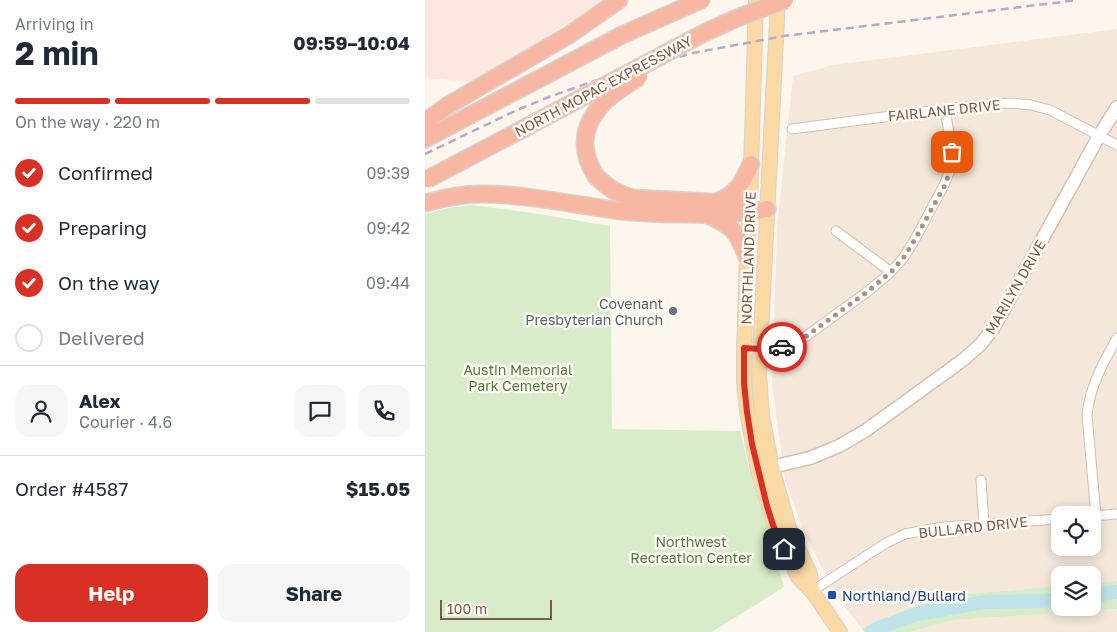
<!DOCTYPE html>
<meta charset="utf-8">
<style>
:root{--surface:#fff;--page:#f6f6f7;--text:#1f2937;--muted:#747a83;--line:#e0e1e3;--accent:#d93025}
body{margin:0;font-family:"Golos Text",sans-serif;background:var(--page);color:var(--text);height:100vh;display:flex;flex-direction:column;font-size:19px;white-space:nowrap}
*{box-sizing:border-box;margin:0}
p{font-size:16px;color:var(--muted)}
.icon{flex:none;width:28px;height:28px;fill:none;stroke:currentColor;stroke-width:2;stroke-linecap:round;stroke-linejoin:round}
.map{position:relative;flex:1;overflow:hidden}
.side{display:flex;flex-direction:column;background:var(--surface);width:425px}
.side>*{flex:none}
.tools{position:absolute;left:626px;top:506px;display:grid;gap:10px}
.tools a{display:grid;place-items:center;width:50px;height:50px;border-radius:10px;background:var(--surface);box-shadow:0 2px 12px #0003;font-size:25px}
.scale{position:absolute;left:15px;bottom:12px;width:112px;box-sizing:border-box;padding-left:5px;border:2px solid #7a5c4d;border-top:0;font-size:14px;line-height:18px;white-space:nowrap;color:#7a5c4d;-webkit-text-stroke:4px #fffaf3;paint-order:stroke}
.pin{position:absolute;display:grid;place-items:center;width:42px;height:42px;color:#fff;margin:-21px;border-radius:10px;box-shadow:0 2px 8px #0006}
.courier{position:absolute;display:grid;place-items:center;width:50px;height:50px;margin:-25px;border:4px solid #d93025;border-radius:50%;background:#fff;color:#222;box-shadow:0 1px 6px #0007}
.summary em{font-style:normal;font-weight:700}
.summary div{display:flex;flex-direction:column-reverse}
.summary{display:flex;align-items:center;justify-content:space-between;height:85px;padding:0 15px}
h1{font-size:32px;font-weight:700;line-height:38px}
.bar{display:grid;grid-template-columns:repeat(4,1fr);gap:8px 5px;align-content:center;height:60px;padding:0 15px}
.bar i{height:6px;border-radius:4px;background:var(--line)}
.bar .active{background:var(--accent)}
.bar p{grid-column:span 4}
.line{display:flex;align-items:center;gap:12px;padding:0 15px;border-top:1px solid var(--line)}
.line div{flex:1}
.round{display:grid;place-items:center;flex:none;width:52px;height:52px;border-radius:15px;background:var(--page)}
ol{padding:0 15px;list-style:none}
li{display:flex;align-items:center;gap:15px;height:55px}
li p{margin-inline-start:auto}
li .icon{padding:5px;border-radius:50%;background:var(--accent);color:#fff;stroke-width:4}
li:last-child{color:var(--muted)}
li i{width:28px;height:28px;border:2px solid var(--line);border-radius:50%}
.cta{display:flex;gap:10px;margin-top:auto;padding:10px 15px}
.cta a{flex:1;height:58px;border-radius:15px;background:var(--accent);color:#fff;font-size:20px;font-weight:700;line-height:58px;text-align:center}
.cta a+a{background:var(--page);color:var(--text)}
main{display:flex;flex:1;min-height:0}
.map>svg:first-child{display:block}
</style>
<main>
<section class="side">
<div class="summary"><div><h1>2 min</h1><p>Arriving in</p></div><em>09:59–10:04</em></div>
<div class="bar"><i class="active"></i><i class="active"></i><i class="active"></i><i></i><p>On the way · 220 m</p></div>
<ol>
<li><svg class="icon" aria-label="check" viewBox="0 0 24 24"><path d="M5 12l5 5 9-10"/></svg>Confirmed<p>09:39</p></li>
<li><svg class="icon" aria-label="check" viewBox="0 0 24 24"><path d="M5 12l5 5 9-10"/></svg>Preparing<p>09:42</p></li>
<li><svg class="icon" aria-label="check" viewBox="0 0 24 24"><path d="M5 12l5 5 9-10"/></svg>On the way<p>09:44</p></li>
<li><i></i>Delivered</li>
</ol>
<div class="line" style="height:90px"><a class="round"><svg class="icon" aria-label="person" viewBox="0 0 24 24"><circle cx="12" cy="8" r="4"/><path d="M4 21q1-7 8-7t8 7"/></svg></a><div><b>Alex</b><p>Courier · 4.6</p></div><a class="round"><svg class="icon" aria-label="chat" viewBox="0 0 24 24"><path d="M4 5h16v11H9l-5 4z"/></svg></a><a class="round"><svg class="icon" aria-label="phone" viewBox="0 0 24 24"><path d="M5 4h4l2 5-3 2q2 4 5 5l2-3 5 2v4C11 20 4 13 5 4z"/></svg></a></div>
<div class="line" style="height:65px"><div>Order #4587</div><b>$15.05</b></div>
<div class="cta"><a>Help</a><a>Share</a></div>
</section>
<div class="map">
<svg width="692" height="632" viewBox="0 0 692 632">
<rect width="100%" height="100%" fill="#fdf6ec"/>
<path fill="#f5e8da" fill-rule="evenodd" d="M 692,29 L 692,581 L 668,583 L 668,575 L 635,575 L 635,586 L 509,597 L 437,629 L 410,593 L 379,532 L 360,480 L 347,383 L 352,228 L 368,76 L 408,65 ZM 635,515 L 668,515 L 668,548 L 635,548 Z
M 692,609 L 692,632 L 485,632 L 529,620 Z"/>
<path fill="#fde8e0" d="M 0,0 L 179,0 L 82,62 L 48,82 L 0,78 Z"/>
<path fill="#d8ecc9" d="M 46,205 L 108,213 L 185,226 L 187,429 L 315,431 L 324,468 L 359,587 L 287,632 L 0,632 L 0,214 L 23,208 Z
M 692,581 L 692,609 L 529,620 L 485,632 L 439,632 L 437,629 L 509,597 L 635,586 L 635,608 L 668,608 L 668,583 Z"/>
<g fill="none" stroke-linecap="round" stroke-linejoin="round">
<path stroke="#bfe3e8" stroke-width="14" d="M 668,595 L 692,592
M 446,632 L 453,628 L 492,614 L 560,602 L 616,601 L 635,599"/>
<defs>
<path id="street" d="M 367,129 L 520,109 L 564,104 L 587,103 L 606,105 L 625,110 L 692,145
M 411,231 L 466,272
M 319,348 L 352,348 L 366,345 L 380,337 L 442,292 L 466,272 L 479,257 L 489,241 L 519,185 L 526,168 L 527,152 L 520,109
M 556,480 L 559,524
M 668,516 L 692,514
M 671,516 L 662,415 C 665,386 678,363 692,338
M 387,591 L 461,543 L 480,534 L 518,527 L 635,519"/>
<path id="secondary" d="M 338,469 L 385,458 L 414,446 L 440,431 L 538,360 L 556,344 L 569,327 L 674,136 L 692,107"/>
<path id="primary" d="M 331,0 L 325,204 L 322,257 L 319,348 L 319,383 L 322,412 L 333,470 L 349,525 L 373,577 L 387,591 L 415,632
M 353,0 L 334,372 L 337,416 L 347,468 L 364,528 L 385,574 L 387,591"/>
<path id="highway" d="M 0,122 L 22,106 L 144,35 L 194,0
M 0,139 L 197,35 L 276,0
M 171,176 C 183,188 191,193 207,198 L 324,204
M 291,202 C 313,194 317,183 326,164
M 0,203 C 18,198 37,194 56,194 C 100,194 146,204 189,210 C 212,214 235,214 258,214 C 286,215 314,215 342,209
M 285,216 C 310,228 312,232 322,257"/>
</defs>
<use href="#street" stroke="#d1beb0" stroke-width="11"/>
<use href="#secondary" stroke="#d6c0b0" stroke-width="15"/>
<use href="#primary" stroke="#dad1cd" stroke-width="16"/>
<use href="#highway" stroke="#dad1cd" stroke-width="19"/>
<use href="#street" stroke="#fff" stroke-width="9"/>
<use href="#secondary" stroke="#fff" stroke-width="12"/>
<use href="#primary" stroke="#fbd9a5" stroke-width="14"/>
<use href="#highway" stroke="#f7b7a3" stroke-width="16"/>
<path stroke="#b9a8c9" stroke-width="2.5" stroke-dasharray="8 5" stroke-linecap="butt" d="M 0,154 L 92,110 L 124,97 L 175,79 L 268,53 L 359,36 L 653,0"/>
<defs>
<path id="highway-bridge" d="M 171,176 C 156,154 156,129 174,108 C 184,95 201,86 214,77
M 3,179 L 279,33 L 312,18 L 360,0"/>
</defs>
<use href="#highway-bridge" stroke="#dad1cd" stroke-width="19" stroke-linecap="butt"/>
<use href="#highway-bridge" stroke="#f7b7a3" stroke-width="16"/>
</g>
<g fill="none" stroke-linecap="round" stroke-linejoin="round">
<path stroke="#a89285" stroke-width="5" stroke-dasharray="0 9" d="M 357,347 L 366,345 L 380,337 L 442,292 L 466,272 L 479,257 L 489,241 L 520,185 L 526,168 L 527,152"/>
<path stroke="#d93025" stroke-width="6" d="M 357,347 L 335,349 L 319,348 L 319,383 L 322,412 L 327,444 L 342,506 L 348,525 L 359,549"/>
</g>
<circle fill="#6b7280" stroke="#fffaf3" stroke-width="2" cx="248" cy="311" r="5"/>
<rect fill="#1a4fb4" stroke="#fffaf3" stroke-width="2" x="402" y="590" width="10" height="10" rx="2.5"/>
<g text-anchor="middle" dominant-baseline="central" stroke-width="5" stroke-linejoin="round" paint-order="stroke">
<g font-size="14" fill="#7a5c4d" stroke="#fffaf3">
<text transform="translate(178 86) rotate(-28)">NORTH MOPAC EXPRESSWAY</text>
<text transform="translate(519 110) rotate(-6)">FAIRLANE DRIVE</text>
<text transform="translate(323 258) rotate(-88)">NORTHLAND DRIVE</text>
<text transform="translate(590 287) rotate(-60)">MARILYN DRIVE</text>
<text transform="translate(548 527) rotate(-6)">BULLARD DRIVE</text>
</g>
<g font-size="14" fill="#5b616d" stroke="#fffaf3" text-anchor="end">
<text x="238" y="303">Covenant<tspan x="238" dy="16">Presbyterian Church</tspan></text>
</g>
<g font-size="14" fill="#537a41" stroke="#fffaf3">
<text x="93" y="369">Austin Memorial<tspan x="93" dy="16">Park Cemetery</tspan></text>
<text x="266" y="541">Northwest<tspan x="266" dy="16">Recreation Center</tspan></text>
</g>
<g font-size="14" fill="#164399" stroke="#fffaf3" text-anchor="start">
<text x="417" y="595">Northland/Bullard</text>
</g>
</g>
</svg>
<div class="tools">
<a><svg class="icon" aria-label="locate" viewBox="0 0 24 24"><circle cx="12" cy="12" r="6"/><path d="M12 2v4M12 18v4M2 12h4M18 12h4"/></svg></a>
<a><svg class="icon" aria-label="layers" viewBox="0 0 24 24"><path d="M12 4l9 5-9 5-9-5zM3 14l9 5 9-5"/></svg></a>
</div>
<div class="scale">100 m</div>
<div class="pin" style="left:527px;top:152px;background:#ea580c"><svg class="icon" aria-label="bag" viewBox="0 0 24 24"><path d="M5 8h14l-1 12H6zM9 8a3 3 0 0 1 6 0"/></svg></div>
<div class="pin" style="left:359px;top:549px;background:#1f2937"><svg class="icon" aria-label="home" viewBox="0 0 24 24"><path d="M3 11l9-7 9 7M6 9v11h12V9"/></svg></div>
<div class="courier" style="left:357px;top:347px"><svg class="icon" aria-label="car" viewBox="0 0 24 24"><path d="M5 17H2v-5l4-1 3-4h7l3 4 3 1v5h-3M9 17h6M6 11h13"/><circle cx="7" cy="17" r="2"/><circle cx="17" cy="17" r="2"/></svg></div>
</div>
</main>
